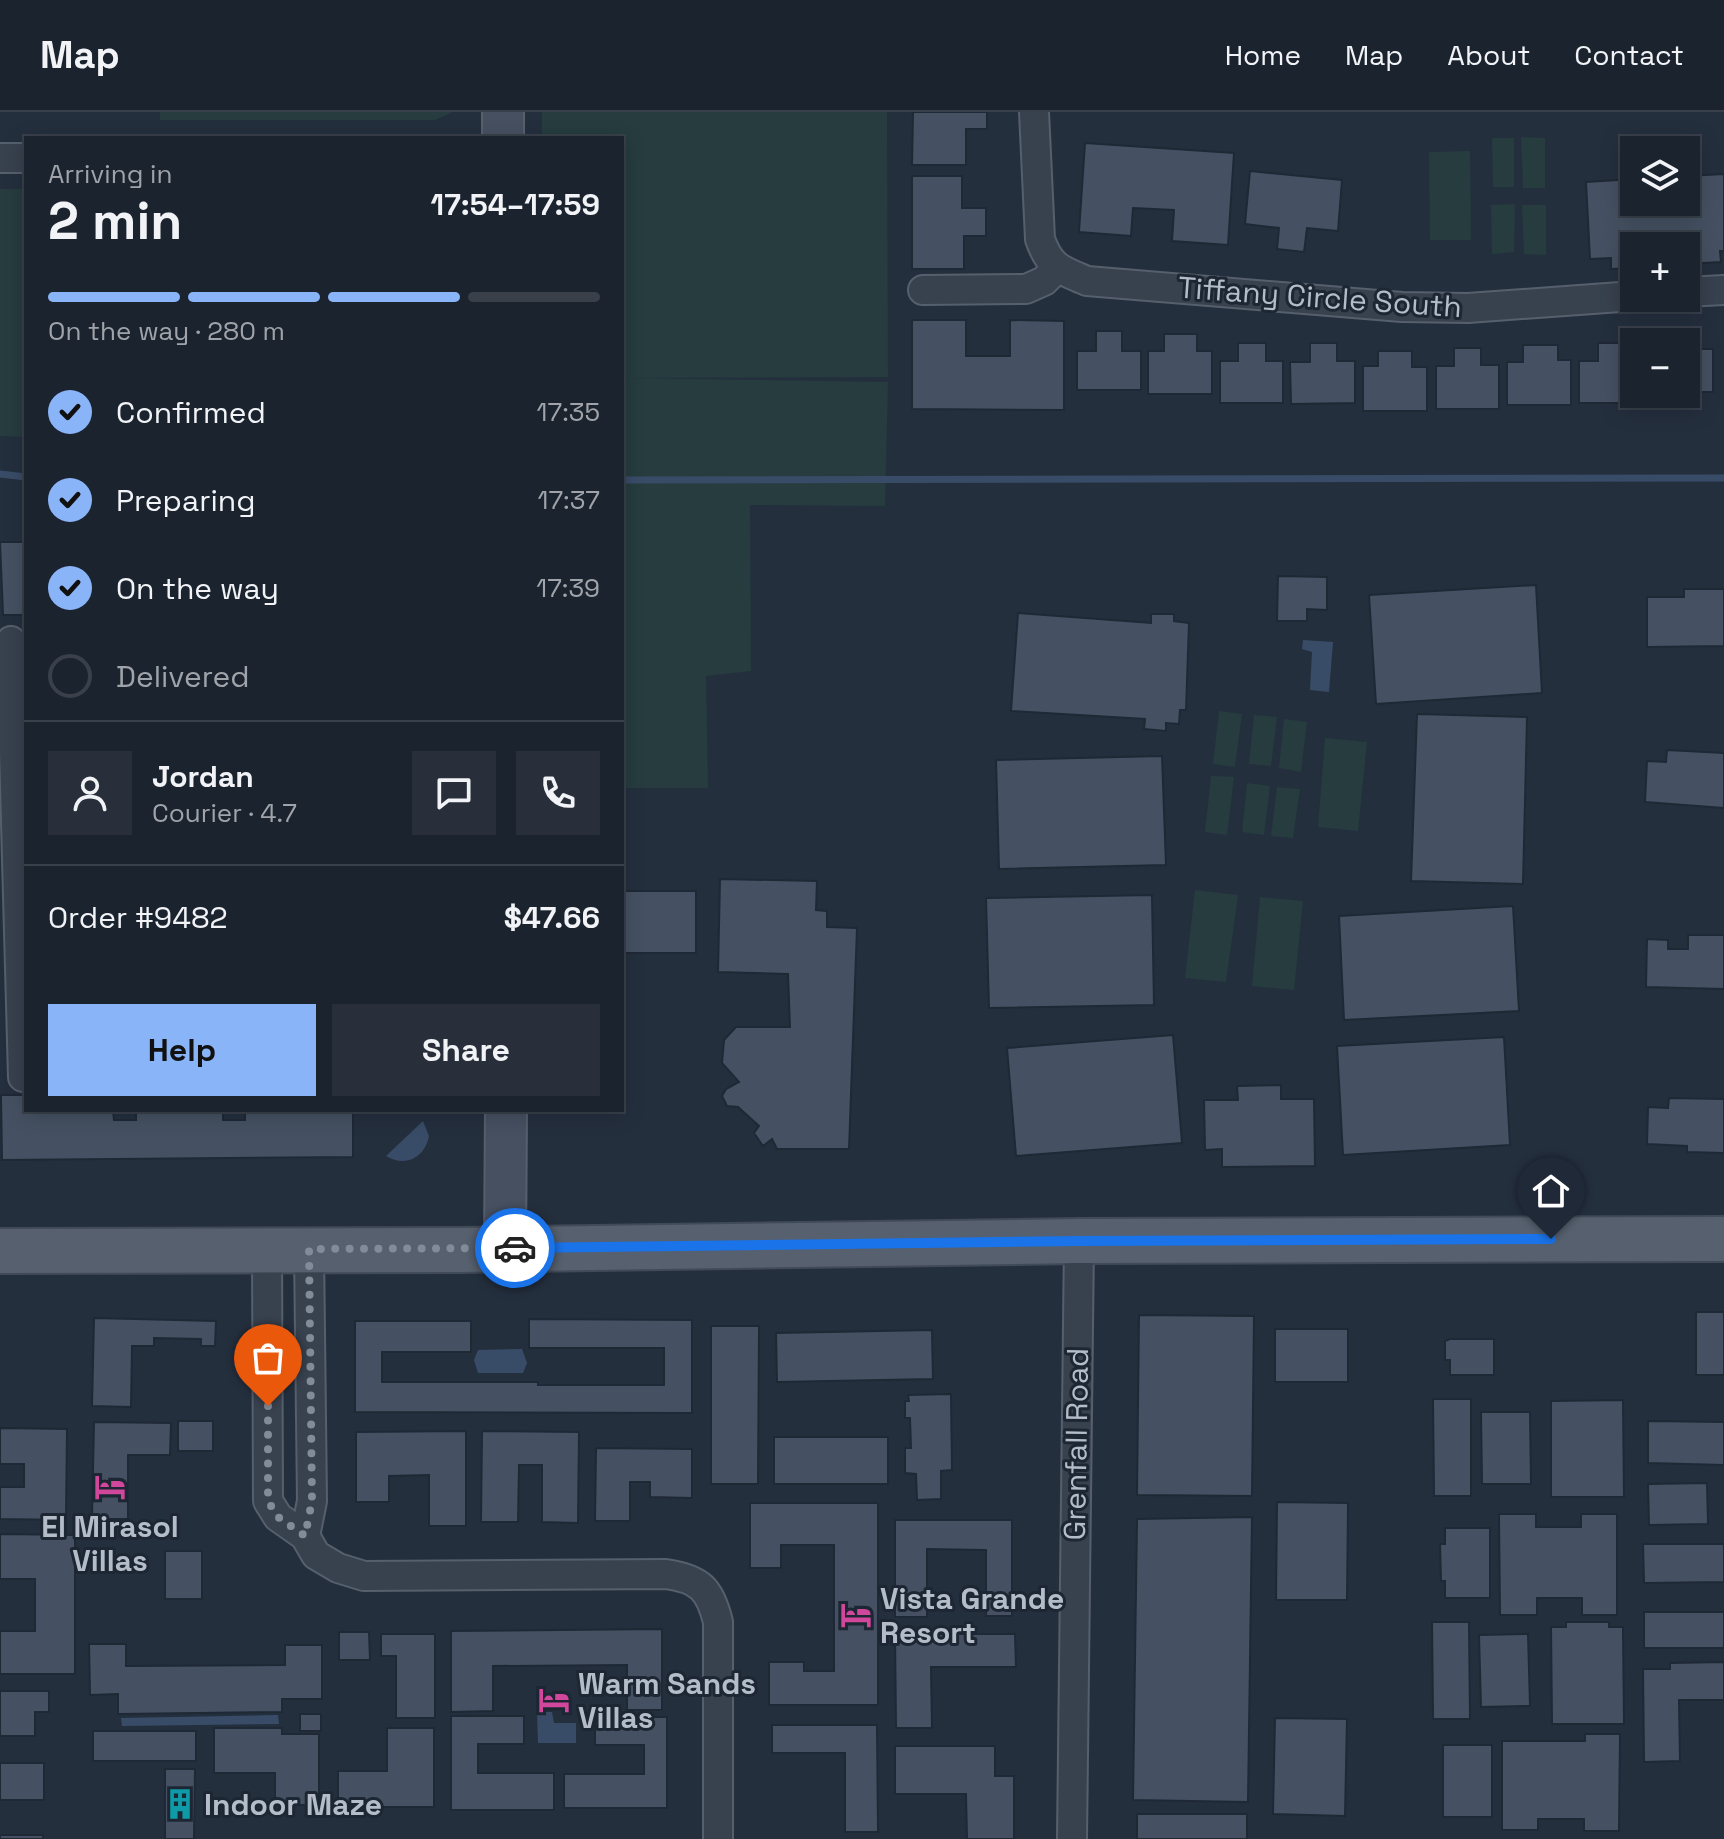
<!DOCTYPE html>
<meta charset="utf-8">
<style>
:root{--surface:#1b232e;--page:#282f3a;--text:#f1f3f6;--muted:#a0a4aa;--line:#39404a;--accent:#8ab4f8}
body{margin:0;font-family:"Space Grotesk",sans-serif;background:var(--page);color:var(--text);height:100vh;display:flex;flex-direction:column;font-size:30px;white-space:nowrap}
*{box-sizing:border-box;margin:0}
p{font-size:26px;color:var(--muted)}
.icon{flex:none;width:44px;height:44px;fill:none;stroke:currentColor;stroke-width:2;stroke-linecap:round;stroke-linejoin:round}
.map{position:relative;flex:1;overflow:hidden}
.sheet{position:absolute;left:24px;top:24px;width:600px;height:976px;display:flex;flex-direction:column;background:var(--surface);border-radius:0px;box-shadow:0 4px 20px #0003,0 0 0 2px var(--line)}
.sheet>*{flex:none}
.buttons{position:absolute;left:1620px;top:24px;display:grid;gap:16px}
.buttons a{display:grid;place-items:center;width:80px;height:80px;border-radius:0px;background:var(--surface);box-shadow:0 4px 20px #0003,0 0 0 2px var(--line);font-size:40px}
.pin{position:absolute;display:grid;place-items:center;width:68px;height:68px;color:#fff;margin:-82px -34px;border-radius:50% 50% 50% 0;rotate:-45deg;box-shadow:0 0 8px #0007}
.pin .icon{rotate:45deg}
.courier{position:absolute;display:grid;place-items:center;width:80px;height:80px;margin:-40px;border:6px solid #1a73e8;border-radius:50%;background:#fff;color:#222;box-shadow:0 2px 10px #0007}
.summary em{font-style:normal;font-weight:700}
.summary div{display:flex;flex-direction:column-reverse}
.summary{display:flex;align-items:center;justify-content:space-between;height:136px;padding:0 24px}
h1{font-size:52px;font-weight:700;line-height:60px}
.bar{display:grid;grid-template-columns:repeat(4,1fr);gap:12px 8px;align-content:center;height:96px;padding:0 24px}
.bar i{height:10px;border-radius:6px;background:var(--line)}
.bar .selected{background:var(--accent)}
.bar p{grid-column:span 4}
.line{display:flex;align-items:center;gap:20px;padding:0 24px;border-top:2px solid var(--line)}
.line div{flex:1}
.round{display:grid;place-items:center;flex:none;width:84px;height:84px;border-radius:0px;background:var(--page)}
ol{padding:0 24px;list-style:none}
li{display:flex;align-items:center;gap:24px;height:88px}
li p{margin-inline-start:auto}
li .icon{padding:8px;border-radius:50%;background:var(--accent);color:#111;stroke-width:4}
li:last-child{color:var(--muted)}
li i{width:44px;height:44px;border:4px solid var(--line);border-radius:50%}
.action{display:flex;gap:16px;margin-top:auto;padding:16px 24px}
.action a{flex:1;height:92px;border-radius:0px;background:var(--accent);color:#111;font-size:32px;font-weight:700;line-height:92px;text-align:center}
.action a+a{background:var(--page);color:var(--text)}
header{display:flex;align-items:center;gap:48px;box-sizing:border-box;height:112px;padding:0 40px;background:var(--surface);border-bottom:2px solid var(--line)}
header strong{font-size:38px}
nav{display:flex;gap:44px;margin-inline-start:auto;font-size:28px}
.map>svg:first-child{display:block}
</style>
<header>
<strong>Map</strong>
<nav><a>Home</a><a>Map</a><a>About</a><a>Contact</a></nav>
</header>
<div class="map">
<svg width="1724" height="1727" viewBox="0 0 1724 1727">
<rect width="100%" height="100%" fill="#242f3e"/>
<path fill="#263c3f" d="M 160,0 L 453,0 L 435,8 L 160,8 Z
M 542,0 L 887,0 L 888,265 L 630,266 L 888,270 L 885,394 L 750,393 L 751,559 L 706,564 L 708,676 L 622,676 L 622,26 L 542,26 Z
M 1521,25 L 1545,26 L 1545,76 L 1523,76 Z
M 1492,26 L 1514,26 L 1514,75 L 1493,75 Z
M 1470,39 L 1471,128 L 1430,128 L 1429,40 Z
M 0,77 L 26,77 L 26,325 L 0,324 Z
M 1515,92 L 1514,140 L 1492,142 L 1491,93 Z
M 1522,93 L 1546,93 L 1546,143 L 1524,142 Z
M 1219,599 L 1242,602 L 1235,655 L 1213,652 Z
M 1254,603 L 1277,605 L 1271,654 L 1249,652 Z
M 1284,607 L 1307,610 L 1301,660 L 1279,656 Z
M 1325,626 L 1367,630 L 1358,719 L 1318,715 Z
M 1211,664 L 1234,665 L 1227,723 L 1205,720 Z
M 1247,671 L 1270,674 L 1264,723 L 1242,720 Z
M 1277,675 L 1300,677 L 1293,726 L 1271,724 Z
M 1195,778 L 1238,783 L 1226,870 L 1185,866 Z
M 1260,785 L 1303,789 L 1294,878 L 1252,874 Z"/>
<path fill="#394c67" d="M 1303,528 L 1333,530 L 1329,580 L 1310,578 L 1312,540 L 1302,537 Z
M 423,1009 L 429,1024 C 425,1045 406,1056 386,1044 Z
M 522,1237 L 527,1251 L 523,1261 L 478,1261 L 474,1248 L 478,1238 Z
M 537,1600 L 552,1600 L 554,1611 L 576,1611 L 576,1631 L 538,1631 Z
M 278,1603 L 279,1612 L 122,1614 L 121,1606 Z"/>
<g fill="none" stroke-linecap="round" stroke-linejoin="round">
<path stroke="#394c67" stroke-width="7" d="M 0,362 L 26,365
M 622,368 L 1724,366"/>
</g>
<path fill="#455162" stroke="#1f2835" stroke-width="2" d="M 913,0 L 987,0 L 987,17 L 966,17 L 966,53 L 912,53 Z
M 1085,31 L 1234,41 L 1228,133 L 1172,129 L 1174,98 L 1133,96 L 1131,124 L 1079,120 Z
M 1250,59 L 1342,68 L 1338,119 L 1307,116 L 1304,140 L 1277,137 L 1279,116 L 1245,112 Z
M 1724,62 L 1724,139 L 1720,139 L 1721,150 L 1686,152 L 1684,122 L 1640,124 L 1641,134 L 1634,134 L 1634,156 L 1611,157 L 1611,146 L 1590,147 L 1586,70 L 1634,67 L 1634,90 L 1686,90 L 1686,64 Z
M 912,64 L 962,64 L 962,96 L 986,96 L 986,124 L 964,124 L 964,157 L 912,157 Z
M 912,208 L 966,208 L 966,244 L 1010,244 L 1010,208 L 1064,209 L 1064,298 L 912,297 Z
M 1096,219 L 1122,219 L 1122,239 L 1141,239 L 1141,278 L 1077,278 L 1077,239 L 1096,239 Z
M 1669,219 L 1696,219 L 1696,237 L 1713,237 L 1713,280 L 1686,280 L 1686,230 L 1669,230 Z
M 1164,222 L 1197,222 L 1197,239 L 1212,239 L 1212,282 L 1148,282 L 1148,239 L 1164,239 Z
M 1238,231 L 1266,231 L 1266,249 L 1283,249 L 1283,291 L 1220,291 L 1220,249 L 1238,249 Z
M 1310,231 L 1337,231 L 1337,249 L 1355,249 L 1355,291 L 1291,292 L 1290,250 L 1310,250 Z
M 1598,231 L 1625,231 L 1625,248 L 1634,248 L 1634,282 L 1642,282 L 1642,291 L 1579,291 L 1579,249 L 1598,249 Z
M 1523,233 L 1558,233 L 1558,248 L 1571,248 L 1571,293 L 1507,293 L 1507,250 L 1523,250 Z
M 1454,236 L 1481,236 L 1481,253 L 1499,253 L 1499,297 L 1436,297 L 1436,254 L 1454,254 Z
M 1378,239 L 1412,239 L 1412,255 L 1427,255 L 1427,299 L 1363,299 L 1363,254 L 1378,254 Z
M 0,430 L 26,430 L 26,503 L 3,503 Z
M 1278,464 L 1327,465 L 1327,498 L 1307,497 L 1307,509 L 1277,509 Z
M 1536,473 L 1542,581 L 1376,592 L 1369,483 Z
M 1684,477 L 1724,477 L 1724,534 L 1647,535 L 1647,485 L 1684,485 Z
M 1018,501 L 1151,511 L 1151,502 L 1174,502 L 1174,509 L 1189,511 L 1186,598 L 1180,598 L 1179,612 L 1166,611 L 1166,619 L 1144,617 L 1145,607 L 1011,599 Z
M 1417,602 L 1527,605 L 1523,772 L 1411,769 Z
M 1667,638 L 1724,641 L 1724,696 L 1645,690 L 1647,649 L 1666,650 Z
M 1162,644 L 1166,753 L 999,757 L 996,648 Z
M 720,767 L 817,769 L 816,798 L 827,799 L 827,815 L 857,816 L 849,1037 L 777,1037 L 772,1027 L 763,1034 L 754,1021 L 759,1014 L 738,995 L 727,994 L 722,984 L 726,977 L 739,970 L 722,951 L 724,928 L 736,915 L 790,915 L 788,862 L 718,860 Z
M 622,779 L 696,779 L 696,841 L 622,841 Z
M 1152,783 L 1154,893 L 989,896 L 986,786 Z
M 1513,794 L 1519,899 L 1344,908 L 1339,804 Z
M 1688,823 L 1724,823 L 1724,877 L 1646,875 L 1647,827 L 1668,828 L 1668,837 L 1688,837 Z
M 1173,923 L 1182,1031 L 1016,1044 L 1007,936 Z
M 1504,925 L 1510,1033 L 1343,1043 L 1337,934 Z
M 1281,973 L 1281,987 L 1314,987 L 1315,1054 L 1222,1055 L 1222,1037 L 1205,1038 L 1204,988 L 1238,988 L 1237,974 Z
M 1,983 L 26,983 L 26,998 L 113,998 L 114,1008 L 136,1008 L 136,998 L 223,998 L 223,1008 L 245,1008 L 245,998 L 353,998 L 353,1045 L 2,1048 Z
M 1669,986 L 1724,987 L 1724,1041 L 1687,1040 L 1687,1034 L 1647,1032 L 1648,995 L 1668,996 Z
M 1696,1200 L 1724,1200 L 1724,1263 L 1696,1263 Z
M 1139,1203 L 1254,1204 L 1252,1384 L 1137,1383 Z
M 94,1206 L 216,1209 L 215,1234 L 201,1234 L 201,1227 L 154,1226 L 154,1234 L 132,1234 L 131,1295 L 92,1294 Z
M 529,1207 L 692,1208 L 692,1301 L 355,1300 L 355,1209 L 471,1209 L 471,1240 L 382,1240 L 382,1270 L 538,1270 L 538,1273 L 664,1273 L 664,1236 L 529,1236 Z
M 711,1214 L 759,1214 L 758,1372 L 711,1372 Z
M 1275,1217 L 1348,1217 L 1348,1270 L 1275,1270 Z
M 932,1218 L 933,1267 L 777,1270 L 776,1221 Z
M 1450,1227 L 1494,1227 L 1494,1263 L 1450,1263 L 1450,1248 L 1445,1248 L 1445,1229 Z
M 951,1282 L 952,1358 L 941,1359 L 941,1387 L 917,1388 L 916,1362 L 905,1361 L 905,1336 L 911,1336 L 910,1306 L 905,1306 L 905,1289 L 909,1289 L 908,1283 Z
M 1433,1287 L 1471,1287 L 1471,1384 L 1434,1384 Z
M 1623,1288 L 1624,1385 L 1551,1385 L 1551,1289 Z
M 1481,1300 L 1530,1300 L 1531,1372 L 1482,1372 Z
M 178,1309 L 213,1309 L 213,1339 L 178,1339 Z
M 1648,1309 L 1724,1310 L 1724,1353 L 1648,1351 Z
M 94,1310 L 171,1311 L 170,1343 L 128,1343 L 128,1407 L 92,1407 Z
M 0,1316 L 67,1317 L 66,1408 L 0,1407 L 0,1375 L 24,1375 L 24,1352 L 0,1352 Z
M 466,1319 L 466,1414 L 429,1414 L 429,1363 L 389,1364 L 389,1390 L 356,1390 L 356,1320 Z
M 482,1319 L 579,1320 L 578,1411 L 542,1410 L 542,1353 L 519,1353 L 518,1410 L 481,1410 Z
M 774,1325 L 888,1325 L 888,1372 L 774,1372 Z
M 596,1336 L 692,1337 L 692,1386 L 650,1385 L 650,1370 L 630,1370 L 630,1409 L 595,1409 Z
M 1707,1371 L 1708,1412 L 1649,1413 L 1648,1372 Z
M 1277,1390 L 1348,1391 L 1347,1488 L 1276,1488 Z
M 750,1391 L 878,1391 L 878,1593 L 769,1593 L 769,1550 L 804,1550 L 804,1559 L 834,1559 L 834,1433 L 781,1433 L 781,1456 L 750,1456 Z
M 1499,1402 L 1536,1402 L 1536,1415 L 1581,1415 L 1581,1402 L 1617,1402 L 1617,1503 L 1582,1503 L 1582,1486 L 1537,1486 L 1537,1503 L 1500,1503 Z
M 1252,1405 L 1248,1690 L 1133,1688 L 1137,1407 Z
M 895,1408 L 1012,1408 L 1012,1504 L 986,1504 L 986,1438 L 927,1437 L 927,1505 L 895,1505 Z
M 1445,1416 L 1490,1416 L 1490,1486 L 1445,1486 L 1445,1469 L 1441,1469 L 1440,1432 L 1445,1432 Z
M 0,1422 L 75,1423 L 75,1562 L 0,1562 L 0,1519 L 35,1519 L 35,1467 L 0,1467 Z
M 1643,1432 L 1724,1432 L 1724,1470 L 1644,1471 Z
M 165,1439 L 202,1439 L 202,1487 L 165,1487 Z
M 1644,1500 L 1724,1500 L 1724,1536 L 1644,1536 Z
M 1432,1510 L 1469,1510 L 1470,1607 L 1433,1607 Z
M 1566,1510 L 1609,1510 L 1609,1515 L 1623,1515 L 1624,1612 L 1552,1612 L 1551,1515 L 1566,1515 Z
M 662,1517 L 662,1598 L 627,1598 L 627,1553 L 493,1554 L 493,1599 L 451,1600 L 451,1519 Z
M 339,1520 L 369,1520 L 370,1548 L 339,1548 Z
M 381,1522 L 435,1522 L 435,1606 L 396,1606 L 396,1544 L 381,1544 Z
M 895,1522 L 1015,1522 L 1016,1555 L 931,1555 L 932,1616 L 896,1616 Z
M 1528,1522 L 1530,1594 L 1481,1595 L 1479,1523 Z
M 89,1532 L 126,1532 L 126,1554 L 285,1553 L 285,1533 L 322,1533 L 322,1587 L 282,1587 L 282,1600 L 118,1602 L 118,1582 L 90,1583 Z
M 1724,1550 L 1724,1588 L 1679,1588 L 1680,1649 L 1644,1650 L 1643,1557 L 1670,1557 L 1670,1551 Z
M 0,1579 L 49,1579 L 49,1600 L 35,1600 L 35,1624 L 0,1624 Z
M 300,1602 L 321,1602 L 321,1619 L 300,1619 Z
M 451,1604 L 524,1604 L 524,1632 L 478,1632 L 478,1661 L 554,1661 L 554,1698 L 451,1698 Z
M 595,1605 L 667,1605 L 667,1696 L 564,1696 L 564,1662 L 644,1662 L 644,1633 L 595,1633 Z
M 1275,1606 L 1347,1607 L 1345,1704 L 1273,1702 Z
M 772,1613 L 877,1613 L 878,1720 L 845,1720 L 845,1641 L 772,1641 Z
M 214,1616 L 282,1616 L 282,1622 L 319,1622 L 319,1693 L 275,1693 L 275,1661 L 214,1661 Z
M 387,1616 L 434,1616 L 434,1695 L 338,1695 L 338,1659 L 387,1659 Z
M 93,1619 L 196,1619 L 196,1649 L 93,1649 Z
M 1585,1622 L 1620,1622 L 1619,1719 L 1584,1719 L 1584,1707 L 1538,1707 L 1538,1718 L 1502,1718 L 1502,1629 L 1585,1629 Z
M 1443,1633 L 1492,1633 L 1492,1705 L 1443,1705 Z
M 895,1634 L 995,1634 L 995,1664 L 1014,1664 L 1014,1727 L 967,1727 L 966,1682 L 895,1682 Z
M 0,1651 L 44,1651 L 44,1688 L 0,1688 Z
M 165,1657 L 195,1657 L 194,1727 L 165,1727 Z
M 1137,1702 L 1247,1702 L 1247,1727 L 1137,1727 Z
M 0,1723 L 43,1723 L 43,1727 L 0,1727 Z"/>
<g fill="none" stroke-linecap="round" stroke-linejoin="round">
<defs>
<path id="street" d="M 1034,0 L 1040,127 C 1050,156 1061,158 1087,169 L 1402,195 L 1468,196 L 1634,184
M 0,46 L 26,46
M 923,178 L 1026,177 L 1044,169 L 1057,156
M 1686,180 L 1724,178
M 11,529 L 23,965
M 267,1137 L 268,1389 L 278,1405 L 305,1424 L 316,1443 L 338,1456 L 364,1464 L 666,1462 C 700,1467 710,1477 718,1510 L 718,1727
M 305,1424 L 312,1389 L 309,1137
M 1072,1727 L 1079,1129"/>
<path id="secondary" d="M 503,0 L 503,26
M 505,1137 L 506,998"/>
<path id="primary" d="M 0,1139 L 459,1138 L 1079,1129 L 1724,1127"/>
</defs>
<use href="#street" stroke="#565f6c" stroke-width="32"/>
<use href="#secondary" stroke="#565f6c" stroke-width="44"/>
<use href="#primary" stroke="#414a57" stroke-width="48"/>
<use href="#street" stroke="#38414e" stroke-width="28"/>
<use href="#secondary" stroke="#465061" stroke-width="40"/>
<use href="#primary" stroke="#56606e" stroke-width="44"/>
</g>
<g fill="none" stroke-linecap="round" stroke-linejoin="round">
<path stroke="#828b98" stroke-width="8" stroke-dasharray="0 14.4" d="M 268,1294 L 268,1389 L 278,1405 L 305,1424 L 312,1389 L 309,1137 L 515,1136"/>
<path stroke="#1a73e8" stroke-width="10" d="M 515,1136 L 1079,1129 L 1551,1127"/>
</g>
<defs>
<symbol id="hotel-bare" viewBox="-9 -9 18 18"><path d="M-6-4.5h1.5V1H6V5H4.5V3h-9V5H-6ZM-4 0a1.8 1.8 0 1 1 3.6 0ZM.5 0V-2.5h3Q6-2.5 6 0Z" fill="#d1479c" stroke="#1d2633" stroke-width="2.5" paint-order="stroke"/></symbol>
<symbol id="building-bare" viewBox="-9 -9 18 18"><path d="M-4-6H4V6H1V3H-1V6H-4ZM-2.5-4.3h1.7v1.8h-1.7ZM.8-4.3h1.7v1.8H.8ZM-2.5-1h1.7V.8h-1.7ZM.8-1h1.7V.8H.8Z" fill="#0f9aa8" stroke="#1d2633" stroke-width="2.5" paint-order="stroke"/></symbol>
</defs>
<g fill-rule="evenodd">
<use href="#hotel-bare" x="88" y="1353" width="44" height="44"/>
<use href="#hotel-bare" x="834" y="1481" width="44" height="44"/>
<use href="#hotel-bare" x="532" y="1566" width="44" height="44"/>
<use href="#building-bare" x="158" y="1670" width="44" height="44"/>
</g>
<g text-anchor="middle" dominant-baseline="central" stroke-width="6" stroke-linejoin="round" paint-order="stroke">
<g font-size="30" fill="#b4bcc9" stroke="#1d2633">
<text transform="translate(1320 185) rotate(4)">Tiffany Circle South</text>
<text transform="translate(1076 1332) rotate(-89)">Grenfall Road</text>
</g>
<g font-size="30" font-weight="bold" fill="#b4bcc9" stroke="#1d2633" text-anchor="start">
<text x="110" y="1414" text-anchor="middle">El Mirasol<tspan x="110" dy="34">Villas</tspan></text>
<text x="880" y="1486">Vista Grande<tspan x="880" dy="34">Resort</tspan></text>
<text x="578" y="1571">Warm Sands<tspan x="578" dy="34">Villas</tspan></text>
<text x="204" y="1692">Indoor Maze</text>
</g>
</g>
</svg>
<div class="buttons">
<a><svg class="icon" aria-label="layers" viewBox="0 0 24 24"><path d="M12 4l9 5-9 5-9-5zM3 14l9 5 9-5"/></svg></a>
<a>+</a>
<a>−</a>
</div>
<div class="pin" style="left:268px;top:1294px;background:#ea580c"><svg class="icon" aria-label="bag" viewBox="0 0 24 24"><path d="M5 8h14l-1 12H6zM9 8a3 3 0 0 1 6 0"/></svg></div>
<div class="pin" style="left:1551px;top:1127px;background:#1f2937"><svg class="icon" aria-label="home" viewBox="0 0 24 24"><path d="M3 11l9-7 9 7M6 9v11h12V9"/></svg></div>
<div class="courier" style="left:515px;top:1136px"><svg class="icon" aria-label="car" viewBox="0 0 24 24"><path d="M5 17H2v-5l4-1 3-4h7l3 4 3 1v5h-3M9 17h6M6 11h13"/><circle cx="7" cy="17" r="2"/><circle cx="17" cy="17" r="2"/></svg></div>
<section class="sheet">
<div class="summary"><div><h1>2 min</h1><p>Arriving in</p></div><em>17:54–17:59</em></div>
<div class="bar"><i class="selected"></i><i class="selected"></i><i class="selected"></i><i></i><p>On the way · 280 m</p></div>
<ol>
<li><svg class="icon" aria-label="check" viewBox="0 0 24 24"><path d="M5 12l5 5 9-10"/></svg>Confirmed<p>17:35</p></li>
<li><svg class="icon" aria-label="check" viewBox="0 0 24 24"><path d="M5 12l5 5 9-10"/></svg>Preparing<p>17:37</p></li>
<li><svg class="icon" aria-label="check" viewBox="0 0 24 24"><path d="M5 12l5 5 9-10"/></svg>On the way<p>17:39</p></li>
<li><i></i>Delivered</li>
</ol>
<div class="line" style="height:144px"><a class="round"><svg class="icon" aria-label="person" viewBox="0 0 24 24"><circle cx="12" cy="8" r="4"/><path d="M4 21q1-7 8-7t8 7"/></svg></a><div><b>Jordan</b><p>Courier · 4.7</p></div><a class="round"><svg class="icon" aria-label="chat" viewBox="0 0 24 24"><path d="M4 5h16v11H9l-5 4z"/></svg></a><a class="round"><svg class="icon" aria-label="phone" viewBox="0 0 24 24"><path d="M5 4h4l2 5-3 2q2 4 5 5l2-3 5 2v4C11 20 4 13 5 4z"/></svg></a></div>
<div class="line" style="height:104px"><div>Order #9482</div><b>$47.66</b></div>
<div class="action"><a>Help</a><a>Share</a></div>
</section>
</div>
